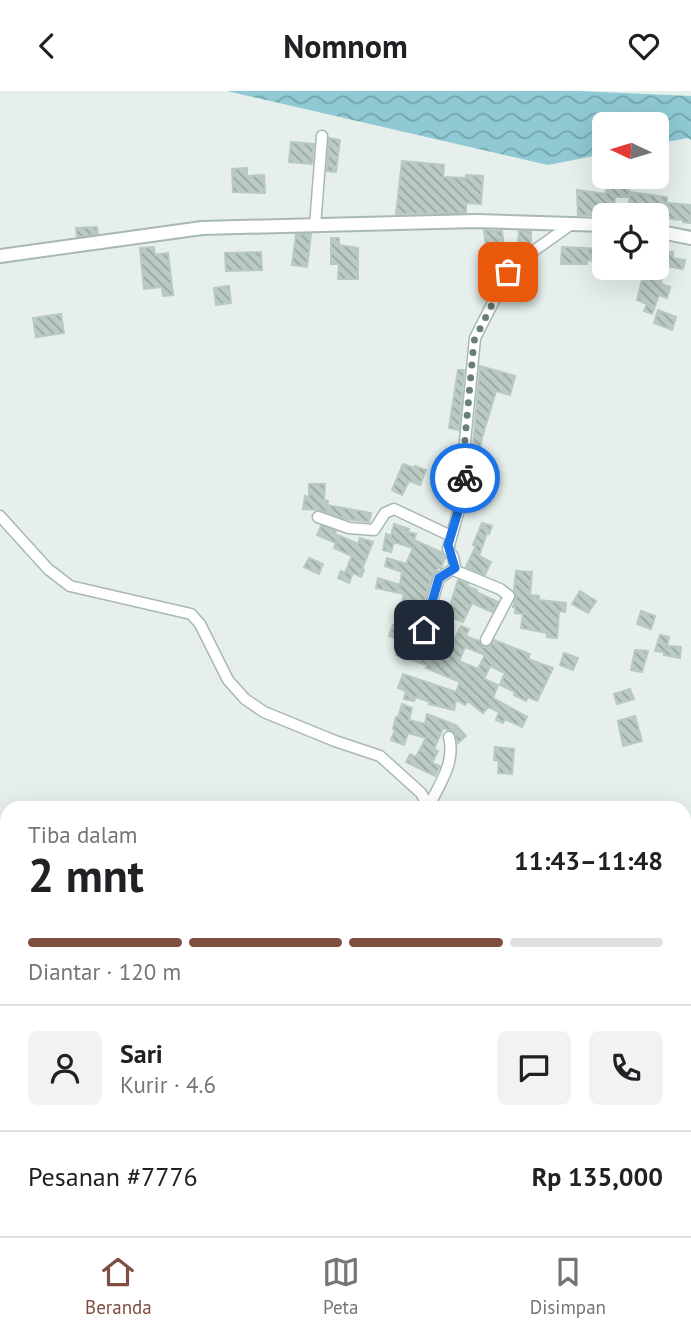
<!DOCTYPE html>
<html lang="id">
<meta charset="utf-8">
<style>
:root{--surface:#fff;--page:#f2f2f2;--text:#202124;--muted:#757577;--line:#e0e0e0;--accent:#7f4e3f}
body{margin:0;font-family:"PT Sans",sans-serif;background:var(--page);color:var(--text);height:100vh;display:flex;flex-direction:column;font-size:26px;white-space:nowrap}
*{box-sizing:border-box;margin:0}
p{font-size:23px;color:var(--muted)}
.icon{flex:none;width:38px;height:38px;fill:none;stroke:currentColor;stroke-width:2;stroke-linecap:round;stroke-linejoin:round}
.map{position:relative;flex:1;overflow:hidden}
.details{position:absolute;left:0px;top:710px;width:691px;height:436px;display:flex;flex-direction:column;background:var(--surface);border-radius:21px 21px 0 0;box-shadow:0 7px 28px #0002}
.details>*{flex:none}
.needle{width:46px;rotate:274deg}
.controls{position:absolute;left:592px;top:21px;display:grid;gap:14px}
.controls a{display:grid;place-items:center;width:77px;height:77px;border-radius:10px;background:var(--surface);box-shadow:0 7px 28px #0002;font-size:35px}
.pin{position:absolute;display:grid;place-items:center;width:60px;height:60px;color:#fff;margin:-30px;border-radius:14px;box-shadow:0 4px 10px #0006}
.courier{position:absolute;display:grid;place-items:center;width:70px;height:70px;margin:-35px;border:5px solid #1a73e8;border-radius:50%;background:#fff;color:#222;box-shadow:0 2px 9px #0007}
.summary em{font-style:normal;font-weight:600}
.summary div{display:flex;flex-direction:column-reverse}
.summary{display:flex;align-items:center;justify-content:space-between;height:119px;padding:0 28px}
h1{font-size:46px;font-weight:600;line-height:52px}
.bar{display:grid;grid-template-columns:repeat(4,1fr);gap:10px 7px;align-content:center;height:84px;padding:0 28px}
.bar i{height:9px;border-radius:5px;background:var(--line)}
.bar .selected{background:var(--accent)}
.bar p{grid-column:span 4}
.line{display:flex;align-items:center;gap:18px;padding:0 28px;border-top:2px solid var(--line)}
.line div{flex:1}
.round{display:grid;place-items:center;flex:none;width:74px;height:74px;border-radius:10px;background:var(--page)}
header{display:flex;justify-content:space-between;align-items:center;height:91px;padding:0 28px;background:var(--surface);font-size:32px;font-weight:600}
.tab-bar{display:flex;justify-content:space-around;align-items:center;height:98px;border-top:2px solid var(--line);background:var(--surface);font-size:19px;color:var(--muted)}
.tab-bar a{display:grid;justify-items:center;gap:4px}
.tab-bar .selected{color:var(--accent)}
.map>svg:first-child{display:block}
</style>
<header><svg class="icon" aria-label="back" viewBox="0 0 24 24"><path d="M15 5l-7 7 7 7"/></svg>Nomnom<svg class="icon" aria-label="heart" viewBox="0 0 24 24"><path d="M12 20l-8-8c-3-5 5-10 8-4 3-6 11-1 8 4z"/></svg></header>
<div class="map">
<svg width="691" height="1145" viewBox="0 0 691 1145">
<defs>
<pattern id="water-waves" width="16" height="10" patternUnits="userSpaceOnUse" patternTransform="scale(1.75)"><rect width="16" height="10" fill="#8ec9d4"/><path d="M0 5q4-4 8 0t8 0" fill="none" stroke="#74a5ad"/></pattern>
<pattern id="building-back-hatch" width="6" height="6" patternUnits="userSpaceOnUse" patternTransform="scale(1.75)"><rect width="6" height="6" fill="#bbcac4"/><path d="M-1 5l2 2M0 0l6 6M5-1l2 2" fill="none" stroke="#98a6a0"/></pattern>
</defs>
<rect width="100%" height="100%" fill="#e6efeb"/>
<path fill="url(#water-waves)" d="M 227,0 L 579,0 L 691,5 L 691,49 L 688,47 L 656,53 L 656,33 L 604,33 L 604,63 L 548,74 Z"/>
<path fill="url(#building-back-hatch)" stroke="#b8c9c2" stroke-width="2" fill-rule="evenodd" d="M 329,47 L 340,49 L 336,81 L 327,80 Z
M 291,51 L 314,53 L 312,73 L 289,71 Z
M 402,70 L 444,74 L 443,86 L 466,87 L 466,84 L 483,85 L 481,113 L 466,112 L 466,122 L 396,123 Z
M 247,77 L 247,85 L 264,84 L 265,102 L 233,101 L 232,78 Z
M 607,86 L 631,86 L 628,106 L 615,106 L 613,124 L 578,124 L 577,99 L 606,103 Z
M 630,101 L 667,106 L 667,112 L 691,114 L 691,132 L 683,131 L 683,129 L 656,127 L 656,124 L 628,124 Z
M 97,136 L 98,143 L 77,146 L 76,137 Z
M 484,139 L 502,140 L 505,163 L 487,165 Z
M 519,140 L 531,140 L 531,152 L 528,155 L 518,155 Z
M 296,143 L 311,143 L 307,176 L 292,174 Z
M 331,147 L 339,147 L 339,154 L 358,157 L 358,188 L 338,188 L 339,173 L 331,173 Z
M 656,153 L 665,154 L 664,160 L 673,161 L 673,167 L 685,169 L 683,178 L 656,173 Z
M 154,156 L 155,164 L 168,162 L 173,204 L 163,205 L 162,196 L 144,198 L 140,157 Z
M 562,156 L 604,158 L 604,172 L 587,169 L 587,173 L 561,173 Z
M 261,161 L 262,179 L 226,180 L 225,162 Z
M 645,177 L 663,177 L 661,193 L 670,196 L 667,207 L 659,204 L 652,223 L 644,220 L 647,213 L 637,209 Z
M 229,195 L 231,212 L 216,214 L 214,197 Z
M 658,219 L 676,226 L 672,239 L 654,232 Z
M 61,223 L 64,242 L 36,246 L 33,227 Z
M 480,275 L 515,285 L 510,304 L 496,300 L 482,347 L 480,360 L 484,374 L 471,377 Z
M 458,279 L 464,279 L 459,339 L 449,337 Z
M 403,373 L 414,377 L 415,375 L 426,379 L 420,394 L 409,390 L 402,404 L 392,399 Z
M 309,393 L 325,393 L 324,409 L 328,410 L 327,414 L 371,422 L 369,431 L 346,428 L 320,419 L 303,418 L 305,405 L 309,406 Z
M 482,432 L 492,435 L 489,443 L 487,442 L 479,465 L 491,471 L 485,484 L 466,476 L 476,455 L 473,454 Z
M 394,433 L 409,438 L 408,441 L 416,443 L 414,449 L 441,461 L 445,467 L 441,477 L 439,476 L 432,485 L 417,537 L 419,545 L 425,546 L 430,544 L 437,520 L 447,522 L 441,547 L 454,549 L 461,535 L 469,538 L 466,545 L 479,550 L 483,556 L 489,556 L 494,549 L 499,551 L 530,563 L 528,568 L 553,577 L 537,610 L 528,606 L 526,610 L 514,604 L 515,601 L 500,594 L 505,582 L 490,575 L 484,588 L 498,594 L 493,607 L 527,626 L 522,636 L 505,628 L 503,632 L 496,629 L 499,621 L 488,616 L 483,622 L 468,610 L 465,614 L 456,609 L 454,619 L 429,613 L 430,611 L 416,606 L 414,610 L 404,608 L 406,600 L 398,597 L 403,583 L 456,601 L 460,591 L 426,577 L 427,574 L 396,564 L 399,555 L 419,564 L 425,548 L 409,544 L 414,524 L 400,519 L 404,503 L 376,497 L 378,487 L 400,494 L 402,481 L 385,475 L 387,467 L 406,473 L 413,457 L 394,451 L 391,461 L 383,459 L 386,443 L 391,445 ZM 465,556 L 485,564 L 478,578 L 459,570 Z
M 321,435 L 336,440 L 335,443 L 358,453 L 360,447 L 373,451 L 362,478 L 364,479 L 361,486 L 353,482 L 349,492 L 338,487 L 341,480 L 345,482 L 352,465 L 334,457 L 336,452 L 317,444 Z
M 309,467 L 323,473 L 319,483 L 304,476 Z
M 516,480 L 532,481 L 530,504 L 539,505 L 539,509 L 566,512 L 565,521 L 559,520 L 557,547 L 547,546 L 547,542 L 521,537 L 523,523 L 515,522 L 515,516 L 513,516 L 516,506 L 514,500 Z
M 458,489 L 468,493 L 467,495 L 477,499 L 476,501 L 498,511 L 492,521 L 472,512 L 463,531 L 447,524 Z
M 580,500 L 596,510 L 588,522 L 572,513 Z
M 641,520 L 655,525 L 651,538 L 637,533 Z
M 393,534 L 408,540 L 404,551 L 389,545 Z
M 660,544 L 669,546 L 667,555 L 681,556 L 680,567 L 664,564 L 664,561 L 655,560 Z
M 635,559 L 648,560 L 642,581 L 631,579 Z
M 564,562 L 578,567 L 573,579 L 560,574 Z
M 630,598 L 634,608 L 617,613 L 614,603 Z
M 402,613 L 412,617 L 409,629 L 425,633 L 427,623 L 456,634 L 466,645 L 458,652 L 454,641 L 443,637 L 434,658 L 438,660 L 432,672 L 440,675 L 435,685 L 406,671 L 410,663 L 416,666 L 426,647 L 408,642 L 404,654 L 391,649 L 395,639 L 393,638 L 396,626 L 398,626 Z
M 635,625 L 642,650 L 623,655 L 618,630 Z
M 495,656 L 514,658 L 512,683 L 498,682 L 499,670 L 494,669 Z"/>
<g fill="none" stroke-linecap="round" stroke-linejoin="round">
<defs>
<path id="minor" d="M 315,135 L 322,45
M 0,425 L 48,478 L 70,495 L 191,523 L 200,533 L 228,589 L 245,608 L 264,621 L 335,650 L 380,665 L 421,702 L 430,718
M 318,426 L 349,437 L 374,439 L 385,422 L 394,418 L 451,445
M 424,539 L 439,487 L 455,477
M 486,549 L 509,505 L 500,498 L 456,480 L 453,466 L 448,458 L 466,393 L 463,372 L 475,247 L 511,176 L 573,132
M 429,715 C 439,694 456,671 449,646
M 684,821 L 691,820
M 461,1139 L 463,1145"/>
<path id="tertiary" d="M 656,140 L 691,147
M 0,165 L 202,137 L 476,130 L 604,134"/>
</defs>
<use href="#minor" stroke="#a8b8b2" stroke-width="13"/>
<use href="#tertiary" stroke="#a8b8b2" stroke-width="16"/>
<use href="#minor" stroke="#fff" stroke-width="10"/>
<use href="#tertiary" stroke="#fff" stroke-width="12"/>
</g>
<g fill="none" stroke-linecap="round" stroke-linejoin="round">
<path stroke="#687f78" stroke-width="7" stroke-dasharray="0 12.6" d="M 465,387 L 463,370 L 474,250 L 508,181"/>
<path stroke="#1a73e8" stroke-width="9" d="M 424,539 L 439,487 L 455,477 L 448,454 L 466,394 L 465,387"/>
</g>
</svg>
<div class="controls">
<a><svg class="needle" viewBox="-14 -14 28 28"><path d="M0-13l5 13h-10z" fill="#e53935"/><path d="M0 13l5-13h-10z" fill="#757577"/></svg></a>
<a><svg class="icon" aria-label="locate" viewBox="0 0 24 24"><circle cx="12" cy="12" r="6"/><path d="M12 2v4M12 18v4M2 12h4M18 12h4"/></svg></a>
</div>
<div class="pin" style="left:508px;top:181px;background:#ea580c"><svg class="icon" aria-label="bag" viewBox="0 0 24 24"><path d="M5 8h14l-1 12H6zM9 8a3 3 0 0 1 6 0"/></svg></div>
<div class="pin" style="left:424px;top:539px;background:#1f2937"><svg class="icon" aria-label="home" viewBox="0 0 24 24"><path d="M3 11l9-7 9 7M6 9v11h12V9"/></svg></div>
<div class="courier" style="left:465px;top:387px"><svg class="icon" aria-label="bike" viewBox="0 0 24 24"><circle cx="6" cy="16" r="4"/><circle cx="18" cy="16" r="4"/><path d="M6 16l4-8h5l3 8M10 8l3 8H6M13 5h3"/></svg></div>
<section class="details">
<div class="summary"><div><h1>2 mnt</h1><p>Tiba dalam</p></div><em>11:43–11:48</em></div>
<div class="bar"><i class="selected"></i><i class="selected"></i><i class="selected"></i><i></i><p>Diantar · 120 m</p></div>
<div class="line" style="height:126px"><a class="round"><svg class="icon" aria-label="person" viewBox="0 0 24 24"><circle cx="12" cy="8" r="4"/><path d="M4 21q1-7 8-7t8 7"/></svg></a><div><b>Sari</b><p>Kurir · 4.6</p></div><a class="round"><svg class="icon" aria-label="chat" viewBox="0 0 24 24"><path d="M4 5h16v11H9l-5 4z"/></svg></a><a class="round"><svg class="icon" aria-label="phone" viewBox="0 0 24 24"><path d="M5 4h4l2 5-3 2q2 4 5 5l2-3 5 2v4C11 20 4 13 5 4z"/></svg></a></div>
<div class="line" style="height:91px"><div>Pesanan #7776</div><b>Rp 135,000</b></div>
</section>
</div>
<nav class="tab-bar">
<a class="selected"><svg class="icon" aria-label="home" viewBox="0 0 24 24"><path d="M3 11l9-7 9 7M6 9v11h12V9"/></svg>Beranda</a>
<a><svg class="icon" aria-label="map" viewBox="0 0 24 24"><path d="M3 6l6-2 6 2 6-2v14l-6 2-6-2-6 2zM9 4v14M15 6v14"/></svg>Peta</a>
<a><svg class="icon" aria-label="saved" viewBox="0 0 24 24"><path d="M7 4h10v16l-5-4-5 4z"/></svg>Disimpan</a>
</nav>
